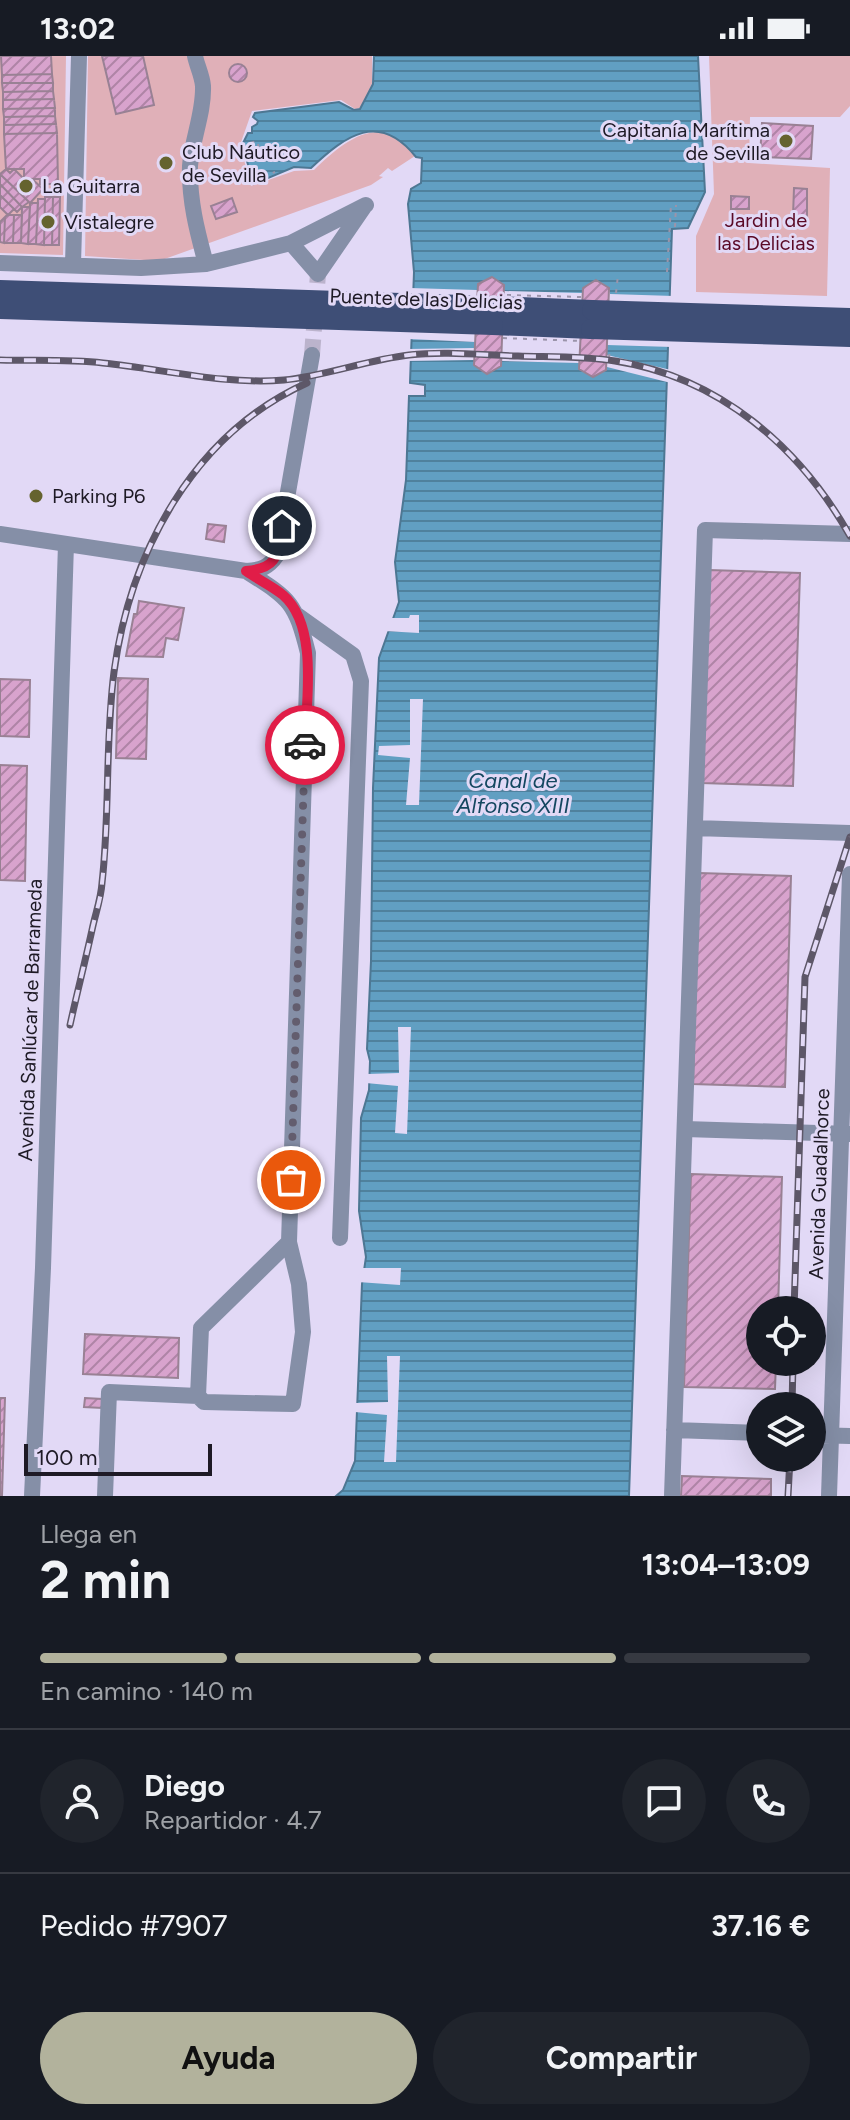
<!DOCTYPE html>
<html lang="es">
<meta charset="utf-8">
<style>
:root{--surface:#171b24;--page:#20242c;--text:#f1f3f6;--muted:#9ea1a6;--line:#363941;--accent:#b2b29c}
body{margin:0;font-family:Figtree,sans-serif;background:var(--page);color:var(--text);height:100vh;display:flex;flex-direction:column;font-size:30px;white-space:nowrap}
*{box-sizing:border-box;margin:0}
p{font-size:26px;color:var(--muted)}
.icon{flex:none;width:44px;height:44px;fill:none;stroke:currentColor;stroke-width:2;stroke-linecap:round;stroke-linejoin:round}
.map{position:relative;height:1440px;overflow:hidden}
.panel{display:flex;flex-direction:column;background:var(--surface);flex:1}
.panel>*{flex:none}
.controls{position:absolute;left:746px;top:1240px;display:grid;gap:16px}
.controls a{display:grid;place-items:center;width:80px;height:80px;border-radius:50%;background:var(--surface);box-shadow:0 8px 32px #0002;font-size:40px}
.scale{position:absolute;left:24px;bottom:20px;width:188px;box-sizing:border-box;padding-left:8px;border:4px solid #1e1a25;border-top:0;font-size:22px;line-height:28px;white-space:nowrap;color:#1e1a25;-webkit-text-stroke:6px #e2d9f6;paint-order:stroke}
.pin{position:absolute;display:grid;place-items:center;width:68px;height:68px;color:#fff;margin:-34px;border:4px solid #fff;border-radius:50%;box-shadow:0 2px 8px #0007}
.courier{position:absolute;display:grid;place-items:center;width:80px;height:80px;margin:-40px;border:6px solid #e11d48;border-radius:50%;background:#fff;color:#222;box-shadow:0 2px 10px #0007}
.head em{font-style:normal;font-weight:700}
.head div{display:flex;flex-direction:column-reverse}
.head{display:flex;align-items:center;justify-content:space-between;height:136px;padding:0 40px}
h1{font-size:52px;font-weight:700;line-height:60px}
.bar{display:grid;grid-template-columns:repeat(4,1fr);gap:12px 8px;align-content:center;height:96px;padding:0 40px}
.bar i{height:10px;border-radius:6px;background:var(--line)}
.bar .on{background:var(--accent)}
.bar p{grid-column:span 4}
.line{display:flex;align-items:center;gap:20px;padding:0 40px;border-top:2px solid var(--line)}
.line div{flex:1}
.round{display:grid;place-items:center;flex:none;width:84px;height:84px;border-radius:42px;background:var(--page)}
.cta{display:flex;gap:16px;margin-top:auto;padding:16px 40px}
.cta a{flex:1;height:92px;border-radius:48px;background:var(--accent);color:#111;font-size:32px;font-weight:700;line-height:92px;text-align:center}
.cta a+a{background:var(--page);color:var(--text)}
.status{display:flex;justify-content:space-between;align-items:center;height:56px;padding:0 40px;background:var(--surface);direction:ltr}
.status svg{height:22px;fill:currentColor}
.map>svg:first-child{display:block}
</style>
<div class="status"><b>13:02</b><svg viewBox="0 0 49 12"><path d="M0 12V9h3v3zM5 12V6h3v6zM10 12V3h3v9zM15 12V0h3v12zM26 1h20v11H26zM47 4h2v5h-2z"/></svg></div>
<div class="map">
<svg width="850" height="1440" viewBox="0 0 850 1440">
<defs>
<pattern id="water-rules" width="6" height="5" patternUnits="userSpaceOnUse" patternTransform="scale(2)"><rect width="6" height="5" fill="#619fc2"/><path d="M0 2.5h6" fill="none" stroke="#4f819d"/></pattern>
<pattern id="building-hatch" width="6" height="6" patternUnits="userSpaceOnUse" patternTransform="scale(2)"><rect width="6" height="6" fill="#d8a3cd"/><path d="M-1 1l2-2M0 6l6-6M5 7l2-2" fill="none" stroke="#af84a6"/></pattern>
</defs>
<rect width="100%" height="100%" fill="#e2d9f6"/>
<path fill="#e0b0b8" d="M 0,0 L 66,0 L 63,199 L 0,197 Z
M 88,0 L 372,0 L 372,28 L 361,52 L 355,53 L 341,44 L 252,55 L 240,89 L 251,130 L 294,115 L 314,114 C 344,85 383,53 415,100 L 392,115 L 388,112 L 379,120 L 383,121 L 371,129 L 159,205 L 85,200 Z
M 709,0 L 850,0 L 850,50 L 840,61 L 750,61 L 749,107 L 830,112 L 827,240 L 696,236 L 696,180 L 714,138 Z"/>
<path fill="url(#water-rules)" stroke="#4d7793" stroke-width="2" d="M 374,0 L 698,0 L 705,136 L 688,172 L 672,173 L 629,1440 L 336,1440 L 343,1434 L 355,1405 L 362,1228 L 366,1201 L 359,1155 L 361,1062 L 369,1034 L 370,1005 L 367,993 L 371,905 L 373,732 L 379,602 L 399,546 L 395,506 L 406,424 L 409,340 L 425,340 L 425,329 L 410,327 L 414,216 L 408,148 L 411,133 L 421,127 L 422,102 L 416,101 C 379,55 346,79 311,112 L 294,111 L 254,128 L 242,89 L 248,77 L 252,77 L 252,71 L 257,68 L 258,65 L 253,61 L 255,57 L 339,46 L 354,54 L 360,53 L 373,28 Z"/>
<path fill="#e2d9f6" d="M 492,221 L 504,229 L 504,235 L 582,237 L 583,232 L 596,224 L 609,232 L 610,238 L 674,240 L 672,291 L 607,289 L 607,299 L 671,314 L 671,327 L 607,311 L 593,321 L 579,313 L 579,307 L 501,305 L 501,310 L 487,318 L 474,309 L 474,304 L 407,305 L 407,293 L 475,292 L 475,286 L 408,283 L 410,232 L 477,234 L 478,228 Z
M 410,559 L 419,559 L 419,577 L 384,575 L 389,562 L 409,562 Z
M 410,643 L 423,643 L 419,749 L 406,749 L 410,702 L 378,699 L 379,690 L 410,689 Z
M 398,971 L 411,971 L 407,1078 L 395,1077 L 398,1030 L 366,1027 L 367,1018 L 399,1017 Z
M 360,1212 L 401,1212 L 400,1229 L 358,1226 Z
M 387,1300 L 400,1300 L 396,1406 L 384,1406 L 387,1359 L 355,1356 L 356,1347 L 388,1346 Z"/>
<path fill="url(#building-hatch)" stroke="#998194" stroke-width="2" d="M 1,0 L 51,0 L 52,18 L 2,19 Z
M 102,0 L 143,0 L 154,49 L 116,58 Z
M229 17a9 9 0 1 1 18 0a9 9 0 1 1-18 0Z
M 52,18 L 53,27 L 2,27 L 2,19 Z
M 2,27 L 53,27 L 53,35 L 3,36 Z
M 53,35 L 54,43 L 3,44 L 3,36 Z
M 54,43 L 55,52 L 3,53 L 3,44 Z
M 55,52 L 55,60 L 4,61 L 3,53 Z
M 55,60 L 56,68 L 4,69 L 4,61 Z
M 762,67 L 813,70 L 811,103 L 760,101 Z
M 762,67 L 813,70 L 811,103 L 760,101 Z
M 56,68 L 57,77 L 4,78 L 4,69 Z
M 57,77 L 58,128 L 40,128 L 40,123 L 24,123 L 24,113 L 6,113 L 4,78 Z
M 6,113 L 10,117 L 14,113 L 28,127 L 32,123 L 43,133 L 30,147 L 0,118 Z
M 0,118 L 29,146 L 22,151 L 0,128 Z
M 0,128 L 22,151 L 17,156 L 0,139 Z
M 794,132 L 807,133 L 807,160 L 793,160 Z
M 0,139 L 14,153 L 8,159 L 0,151 Z
M 731,140 L 749,141 L 749,153 L 731,153 Z
M 45,141 L 53,141 L 52,189 L 44,189 Z
M 53,141 L 60,141 L 59,189 L 52,189 Z
M 232,142 L 237,156 L 216,163 L 211,150 Z
M 38,143 L 45,143 L 44,189 L 36,188 Z
M 30,147 L 38,147 L 36,188 L 28,188 Z
M 22,151 L 30,151 L 28,188 L 21,187 Z
M 8,159 L 14,159 L 13,187 L 4,187 L 5,161 Z
M 14,159 L 22,159 L 21,187 L 13,187 Z
M 5,161 L 4,187 L 0,186 L 0,166 Z
M 492,221 L 504,229 L 501,310 L 487,318 L 474,309 L 478,228 Z
M 596,224 L 609,232 L 606,314 L 593,321 L 579,313 L 583,232 Z
M 208,468 L 226,470 L 224,486 L 206,483 Z
M 709,514 L 800,517 L 793,730 L 702,727 Z
M 139,545 L 184,552 L 178,584 L 166,582 L 163,601 L 126,600 L 134,558 L 137,558 Z
M 118,622 L 148,623 L 146,703 L 116,702 Z
M 0,623 L 30,624 L 29,681 L 0,680 Z
M 0,709 L 27,710 L 25,825 L 0,824 Z
M 699,817 L 791,820 L 785,1031 L 693,1028 Z
M 691,1118 L 782,1121 L 778,1254 L 760,1254 L 760,1306 L 776,1306 L 775,1333 L 684,1331 Z
M 85,1278 L 179,1282 L 178,1322 L 83,1318 Z
M 0,1342 L 5,1342 L 2,1440 L 0,1440 Z
M 85,1342 L 102,1343 L 102,1352 L 84,1351 Z
M 682,1420 L 771,1423 L 771,1440 L 681,1440 Z"/>
<g fill="none" stroke-linecap="round" stroke-linejoin="round">
<path stroke="#bbb3cc" stroke-width="16" stroke-dasharray="16 8" stroke-linecap="butt" d="M 312,299 L 318,218"/>
<path stroke="#9b94aa" stroke-width="2" stroke-dasharray="4 6" stroke-linecap="butt" d="M 243,93 L 248,91 L 249,95 L 259,92 L 257,85 L 246,88 L 248,91
M 249,101 L 255,121
M 254,124 L 275,116
M 675,171 L 676,149
M 667,216 L 671,149
M 616,237 L 618,219
M 609,302 L 610,292"/>
<path stroke="#858fa7" stroke-width="16" d="M 195,0 C 197,10 202,19 203,30 C 204,57 192,83 190,110 C 189,144 197,175 206,208
M 291,187 L 318,218 L 364,151
M 0,207 L 141,212 L 206,208 L 291,187 L 366,149
M 73,208 L 79,0
M 0,478 L 246,515 C 261,514 268,512 277,499 L 312,299
M 297,559 L 353,599 L 361,625 L 340,1182
M 695,772 L 850,777
M 685,1073 L 850,1078
M 198,1340 L 204,1346 L 293,1348 L 303,1276 L 299,1228 L 289,1186
M 674,1374 L 760,1377
M 812,1379 L 850,1380
M 32,1440 L 43,1212 L 66,488
M 105,1440 L 109,1336 L 198,1340 L 201,1272 L 289,1186 L 308,597 C 295,545 290,543 246,515
M 672,1440 L 705,474 L 850,478
M 829,1440 L 850,818"/>
<path stroke="#3e4e76" stroke-width="20" d="M 494,250 L 592,254
M 493,269 L 591,273"/>
<defs>
<path id="rail" d="M 0,304 C 34,305 69,303 103,307 C 163,313 224,329 284,324 C 325,320 367,304 409,299 C 445,295 482,299 518,300 C 550,301 584,300 615,305 C 719,321 800,391 850,480
M 70,969 C 77,937 85,906 92,874 C 95,859 101,843 102,827 C 110,757 105,686 114,616 C 130,497 193,378 307,327
M 794,1254 L 805,921 L 850,781
M 792,1350 L 793,1306
M 788,1440 L 790,1402"/>
</defs>
<use href="#rail" stroke="#5d5768" stroke-width="7"/>
<use href="#rail" stroke="#e2d9f6" stroke-width="4" stroke-dasharray="12" stroke-linecap="butt"/>
<path stroke="#9b94aa" stroke-width="2" stroke-dasharray="4 6" stroke-linecap="butt" d="M 507,239 L 581,241
M 503,282 L 581,285"/>
<path stroke="#3e4e76" stroke-width="20" d="M 0,234 L 494,250
M 0,253 L 493,269
M 592,254 L 850,262
M 591,273 L 850,281"/>
</g>
<g fill="none" stroke-linecap="round" stroke-linejoin="round">
<path stroke="#635d6e" stroke-width="8" stroke-dasharray="0 14.4" d="M 291,1124 L 305,689"/>
<path stroke="#e11d48" stroke-width="10" d="M 282,470 C 277,499 279,512 246,515 C 257,523 272,530 283,539 C 319,570 306,646 305,689"/>
</g>
<g fill="#65632f" stroke="#e2d9f6" stroke-width="3">
<circle cx="786" cy="85" r="8"/>
<circle cx="166" cy="107" r="8"/>
<circle cx="26" cy="130" r="8"/>
<circle cx="48" cy="166" r="8"/>
<circle cx="36" cy="440" r="8"/>
</g>
<g text-anchor="middle" dominant-baseline="central" stroke-width="6" stroke-linejoin="round" paint-order="stroke">
<g font-size="20" fill="#1e1a25" stroke="#e2d9f6" text-anchor="start">
<text x="770" y="74" text-anchor="end">Capitanía Marítima<tspan x="770" dy="23">de Sevilla</tspan></text>
<text x="182" y="96">Club Náutico<tspan x="182" dy="23">de Sevilla</tspan></text>
<text x="42" y="130">La Guitarra</text>
<text x="64" y="166">Vistalegre</text>
<text x="52" y="440">Parking P6</text>
</g>
<g font-size="20" fill="#5a0926" stroke="#e2d9f6">
<text x="766" y="164">Jardin de<tspan x="766" dy="23">las Delicias</tspan></text>
</g>
<g font-size="20" fill="#1e1a25" stroke="#e2d9f6">
<text transform="translate(426 243) rotate(2)">Puente de las Delicias</text>
<text transform="translate(30 964) rotate(-88)">Avenida Sanlúcar de Barrameda</text>
<text transform="translate(819 1128) rotate(-88)">Avenida Guadalhorce</text>
</g>
<g font-size="22" font-style="italic" fill="#144760" stroke="#e2d9f6">
<text x="513" y="724">Canal de<tspan x="513" dy="25">Alfonso XIII</tspan></text>
</g>
</g>
</svg>
<div class="controls">
<a><svg class="icon" aria-label="locate" viewBox="0 0 24 24"><circle cx="12" cy="12" r="6"/><path d="M12 2v4M12 18v4M2 12h4M18 12h4"/></svg></a>
<a><svg class="icon" aria-label="layers" viewBox="0 0 24 24"><path d="M12 4l9 5-9 5-9-5zM3 14l9 5 9-5"/></svg></a>
</div>
<div class="scale">100 m</div>
<div class="pin" style="left:291px;top:1124px;background:#ea580c"><svg class="icon" aria-label="bag" viewBox="0 0 24 24"><path d="M5 8h14l-1 12H6zM9 8a3 3 0 0 1 6 0"/></svg></div>
<div class="pin" style="left:282px;top:470px;background:#1f2937"><svg class="icon" aria-label="home" viewBox="0 0 24 24"><path d="M3 11l9-7 9 7M6 9v11h12V9"/></svg></div>
<div class="courier" style="left:305px;top:689px"><svg class="icon" aria-label="car" viewBox="0 0 24 24"><path d="M5 17H2v-5l4-1 3-4h7l3 4 3 1v5h-3M9 17h6M6 11h13"/><circle cx="7" cy="17" r="2"/><circle cx="17" cy="17" r="2"/></svg></div>
</div>
<section class="panel">
<div class="head"><div><h1>2 min</h1><p>Llega en</p></div><em>13:04–13:09</em></div>
<div class="bar"><i class="on"></i><i class="on"></i><i class="on"></i><i></i><p>En camino · 140 m</p></div>
<div class="line" style="height:144px"><a class="round"><svg class="icon" aria-label="person" viewBox="0 0 24 24"><circle cx="12" cy="8" r="4"/><path d="M4 21q1-7 8-7t8 7"/></svg></a><div><b>Diego</b><p>Repartidor · 4.7</p></div><a class="round"><svg class="icon" aria-label="chat" viewBox="0 0 24 24"><path d="M4 5h16v11H9l-5 4z"/></svg></a><a class="round"><svg class="icon" aria-label="phone" viewBox="0 0 24 24"><path d="M5 4h4l2 5-3 2q2 4 5 5l2-3 5 2v4C11 20 4 13 5 4z"/></svg></a></div>
<div class="line" style="height:104px"><div>Pedido #7907</div><b>37.16 €</b></div>
<div class="cta"><a>Ayuda</a><a>Compartir</a></div>
</section>
